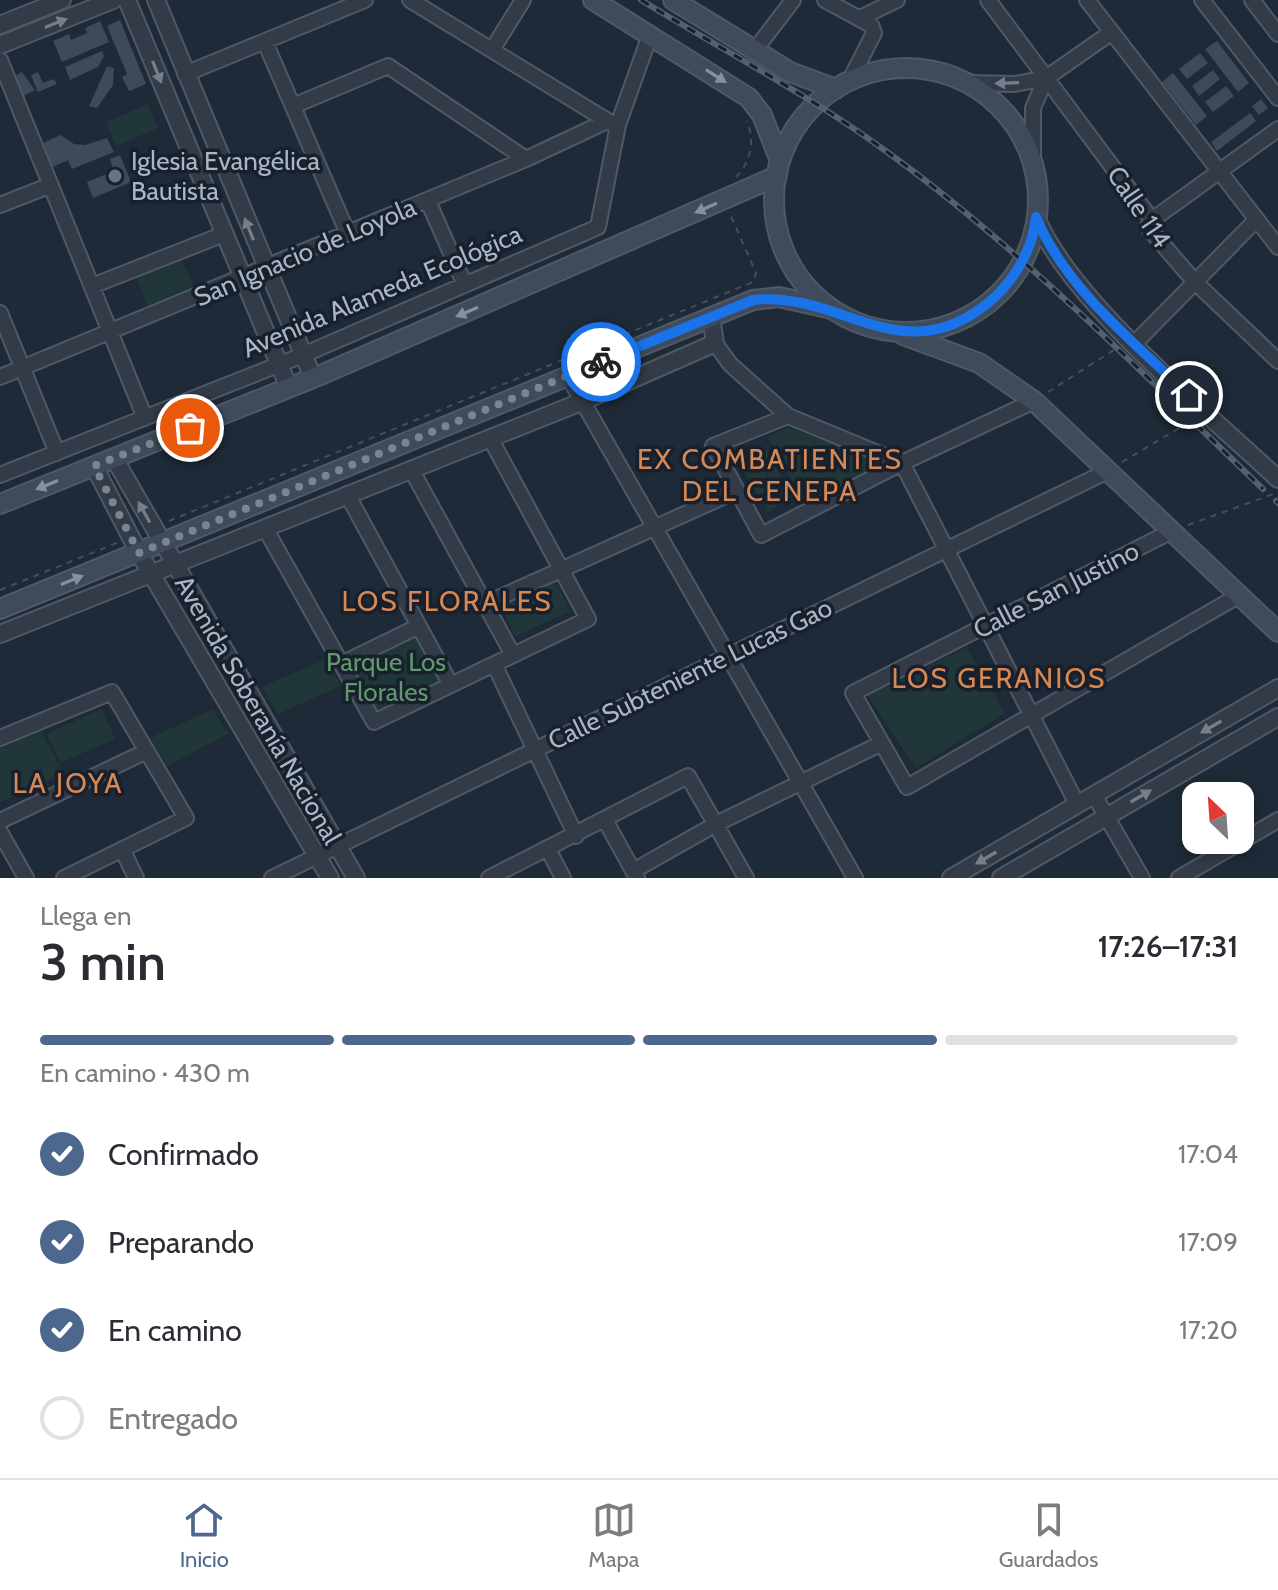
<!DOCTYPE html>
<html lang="es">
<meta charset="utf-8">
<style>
:root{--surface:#fff;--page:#f2f2f3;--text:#2b2b33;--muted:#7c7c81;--line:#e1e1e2;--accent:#4e678e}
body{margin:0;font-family:Cabin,sans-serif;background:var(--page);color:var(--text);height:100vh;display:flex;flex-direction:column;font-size:30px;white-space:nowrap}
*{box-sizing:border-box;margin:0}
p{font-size:26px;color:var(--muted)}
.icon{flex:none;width:44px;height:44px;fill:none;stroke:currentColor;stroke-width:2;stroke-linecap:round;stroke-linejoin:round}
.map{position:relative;height:878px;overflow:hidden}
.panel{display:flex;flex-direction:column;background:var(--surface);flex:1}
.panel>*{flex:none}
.needle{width:52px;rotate:335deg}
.controls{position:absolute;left:1182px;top:782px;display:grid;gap:16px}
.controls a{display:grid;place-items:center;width:72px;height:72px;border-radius:16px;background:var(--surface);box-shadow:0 4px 12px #0003;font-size:40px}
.pin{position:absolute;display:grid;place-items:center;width:68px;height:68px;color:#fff;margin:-34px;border:4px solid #fff;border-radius:50%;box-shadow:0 2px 8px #0007}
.courier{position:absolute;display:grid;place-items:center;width:80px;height:80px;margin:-40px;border:6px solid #1a73e8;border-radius:50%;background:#fff;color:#222;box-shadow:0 2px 10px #0007}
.headline em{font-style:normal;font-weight:600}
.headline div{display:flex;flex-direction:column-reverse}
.headline{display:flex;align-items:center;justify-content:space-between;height:136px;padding:0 40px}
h1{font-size:52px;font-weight:600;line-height:60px}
.bar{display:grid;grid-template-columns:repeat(4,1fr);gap:12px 8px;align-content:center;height:96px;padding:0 40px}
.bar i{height:10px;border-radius:6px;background:var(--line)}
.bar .selected{background:var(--accent)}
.bar p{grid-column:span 4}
ol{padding:0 40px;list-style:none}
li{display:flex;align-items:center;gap:24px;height:88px}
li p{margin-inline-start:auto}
li .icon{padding:8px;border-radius:50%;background:var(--accent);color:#fff;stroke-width:4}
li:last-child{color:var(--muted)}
li i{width:44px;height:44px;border:4px solid var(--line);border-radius:50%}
.dock{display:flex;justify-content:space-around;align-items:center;height:112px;border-top:2px solid var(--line);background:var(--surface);font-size:22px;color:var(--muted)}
.dock a{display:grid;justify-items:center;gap:4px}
.dock .selected{color:var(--accent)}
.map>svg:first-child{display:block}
</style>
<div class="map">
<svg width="1278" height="878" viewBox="0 0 1278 878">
<rect width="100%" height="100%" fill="#1e2a37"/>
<path fill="#203638" d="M 148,104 L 158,128 L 116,146 L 106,122 Z
M 181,257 L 194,288 L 148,307 L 136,276 Z
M 789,427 L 869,458 L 870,469 L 804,502 L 767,436 Z
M 766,450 L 793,497 L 768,512 L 741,464 Z
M 554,576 L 570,611 L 515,637 L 499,602 Z
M 414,632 L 440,675 L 439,683 L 377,713 L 347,664 Z
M 967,648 L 1005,713 L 916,768 L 867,695 Z
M 326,659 L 341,686 L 278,714 L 262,687 Z
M 102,709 L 115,739 L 60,763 L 47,734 Z
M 213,709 L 228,734 L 167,766 L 150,738 Z
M 38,726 L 64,774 L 0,802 L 0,743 Z"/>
<path fill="#3c4a5a" d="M 120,20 L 146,84 L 129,91 L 122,77 L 127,74 L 107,26 Z
M 100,21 L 109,42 L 62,62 L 53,41 L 69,34 L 71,40 L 87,33 L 85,28 Z
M 1217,41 L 1249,83 L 1238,92 L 1205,49 Z
M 102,51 L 104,56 L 98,67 L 70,80 L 65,67 Z
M 1200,53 L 1208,63 L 1187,79 L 1179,69 Z
M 107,66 L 114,68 L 113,85 L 97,108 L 89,106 Z
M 1213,70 L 1220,79 L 1199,96 L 1192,86 Z
M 22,72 L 35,90 L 23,96 L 15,76 Z
M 38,72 L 43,83 L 54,79 L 57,84 L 38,92 L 31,75 Z
M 1173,73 L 1207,116 L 1196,125 L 1162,82 Z
M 1226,86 L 1234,96 L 1213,112 L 1205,102 Z
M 1261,99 L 1268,108 L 1259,115 L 1252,106 Z
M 1250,113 L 1256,121 L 1217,151 L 1211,142 Z
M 61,135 L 74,144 L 85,145 L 107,138 L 114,152 L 72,169 L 68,160 L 53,167 L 43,143 Z
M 120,155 L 131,182 L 93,198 L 87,182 L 114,171 L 110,159 Z"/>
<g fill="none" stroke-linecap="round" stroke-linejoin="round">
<defs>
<path id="minor" d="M 410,0 L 611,123
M 825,0 L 871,25 L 874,33 L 849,82
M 988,0 L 1152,220 L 1148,226 L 1151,231 L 1195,282 L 1278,361
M 1087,0 L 1278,247
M 1202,0 L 1278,98
M 1252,0 L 1278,34
M 860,18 L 897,0
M 265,42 L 348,234
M 492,50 L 523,0
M 755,50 L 793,0
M 0,60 L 145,418
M 185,74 L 365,0
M 967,83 L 1015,84 L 1046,78 L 1112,32
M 293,106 L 388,66 L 526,159
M 1033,164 L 1033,108 L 1046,78
M 428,201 L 465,285
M 0,205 L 51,185
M 1152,220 L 1278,129
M 92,286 L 224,234
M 0,313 L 57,453
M 715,343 L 730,364 L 788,416 L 902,463
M 1135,343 L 1256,220
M 568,376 L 855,878
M 0,377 L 526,159 L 607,121
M 788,416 L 713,446 L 761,535 L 902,463 L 1034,401
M 902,463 L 1077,804
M 411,469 L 513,655
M 0,475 L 303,355 L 598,227 L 618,125 L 650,35
M 347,494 L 451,685
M 265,528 L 374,722 L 588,619 L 490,438
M 1172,531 L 853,693 L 907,787 L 1238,596
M 485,604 L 736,491
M 341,664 L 419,626
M 494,664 L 576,836
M 0,738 L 112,692 L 186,818 L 64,878
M 1094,795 L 1142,878
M 605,820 L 637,878
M 0,821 L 147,751
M 0,832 L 26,878
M 122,849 L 136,878
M 548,849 L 563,878
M 633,871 L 716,824 L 882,743
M 272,878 L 1108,471
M 489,878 L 688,776 L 746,878
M 1179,878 L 1278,820"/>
<path id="tertiary" d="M 127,0 L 289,388
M 156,0 L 313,378
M 0,25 L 62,0
M 0,45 L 113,0
M 1036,217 C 1069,300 1210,415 1278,479
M 114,458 L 356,878
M 94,466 L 139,553 L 330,878
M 0,634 L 581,402 L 715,343 L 711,317
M 951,878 L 1278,688
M 1001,878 L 1278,717"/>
<path id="secondary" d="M 593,0 L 749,98 L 762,115 L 780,161
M 673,0 L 790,72 L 836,89
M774 200a132 132 0 1 1 264 0a132 132 0 1 1-264 0Z
M 903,335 L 979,363 L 1034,401 L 1278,632
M 0,504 L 323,374 L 777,176
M 0,609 L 753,300 L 779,297 L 832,309"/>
</defs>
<use href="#minor" stroke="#4f5966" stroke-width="18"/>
<use href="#tertiary" stroke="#4f5966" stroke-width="20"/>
<use href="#secondary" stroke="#4f5966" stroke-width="22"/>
<path stroke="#3e5355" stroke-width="2" stroke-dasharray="6 6" stroke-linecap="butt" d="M 736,177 C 751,162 755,141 747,121
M 1048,392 L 1117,348
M 1122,462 L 1193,420
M 169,521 L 753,282 L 756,273 L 730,214
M 1188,525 L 1276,493
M 0,590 L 119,542"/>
<use href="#minor" stroke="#323b47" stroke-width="14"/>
<use href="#tertiary" stroke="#323b47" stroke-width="16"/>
<use href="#secondary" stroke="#3f4b5b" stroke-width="18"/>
<defs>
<path id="rail" d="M 641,0 C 722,50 806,93 883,149 C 1021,248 1141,372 1263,489
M 1276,501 L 1278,503"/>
</defs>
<use href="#rail" stroke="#53606f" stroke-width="6"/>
<use href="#rail" stroke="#17202c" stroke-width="3" stroke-dasharray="9" stroke-linecap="butt"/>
</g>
<defs><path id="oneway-solid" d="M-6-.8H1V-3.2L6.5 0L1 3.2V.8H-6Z" transform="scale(2)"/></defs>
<g fill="#757f8c">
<use href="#oneway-solid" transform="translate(56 23) rotate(-22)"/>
<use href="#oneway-solid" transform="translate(157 72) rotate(68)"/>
<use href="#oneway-solid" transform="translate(1007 83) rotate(178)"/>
<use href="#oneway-solid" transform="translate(249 229) rotate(-112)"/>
<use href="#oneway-solid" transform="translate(144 512) rotate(-119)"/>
<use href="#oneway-solid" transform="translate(1211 727) rotate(150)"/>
<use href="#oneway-solid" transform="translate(1141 796) rotate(-30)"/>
<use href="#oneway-solid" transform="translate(986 858) rotate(150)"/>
</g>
<g fill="#8591a0">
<use href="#oneway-solid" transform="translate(716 76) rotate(32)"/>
<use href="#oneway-solid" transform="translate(706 208) rotate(156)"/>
<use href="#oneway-solid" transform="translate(467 312) rotate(157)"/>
<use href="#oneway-solid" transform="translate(47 485) rotate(158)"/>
<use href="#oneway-solid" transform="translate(72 580) rotate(-22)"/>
</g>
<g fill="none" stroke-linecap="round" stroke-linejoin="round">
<path stroke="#7a8593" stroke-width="8" stroke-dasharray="0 14.4" d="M 190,428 L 94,466 L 139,553 L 601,362"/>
<path stroke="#1a73e8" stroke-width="10" d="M 601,362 L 753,300 C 844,290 905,378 995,297 C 1017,276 1033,247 1036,217 C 1065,288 1135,343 1189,395"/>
</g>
<circle fill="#6b7280" stroke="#17202c" stroke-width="3" cx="115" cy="176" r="8"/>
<g text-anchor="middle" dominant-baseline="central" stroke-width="7" stroke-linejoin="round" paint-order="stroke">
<g font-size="26" fill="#abb6c5" stroke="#17202c" text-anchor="start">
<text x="131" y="161">Iglesia Evangélica<tspan x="131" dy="30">Bautista</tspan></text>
</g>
<g font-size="26" fill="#abb6c5" stroke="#17202c">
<text transform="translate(1139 207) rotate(56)">Calle 114</text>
<text transform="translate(305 252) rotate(-23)">San Ignacio de Loyola</text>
<text transform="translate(382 291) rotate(-23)">Avenida Alameda Ecológica</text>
<text transform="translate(1056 590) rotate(-27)">Calle San Justino</text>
<text transform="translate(690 674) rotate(-26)">Calle Subteniente Lucas Gao</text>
<text transform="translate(258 710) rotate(60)">Avenida Soberanía Nacional</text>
</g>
<g font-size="26" fill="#62966c" stroke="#17202c">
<text x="386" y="662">Parque Los<tspan x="386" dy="30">Florales</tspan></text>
</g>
<g font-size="28" letter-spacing="2" fill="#d88853" stroke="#17202c">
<text x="770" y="459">EX COMBATIENTES<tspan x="770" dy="32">DEL CENEPA</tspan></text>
<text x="447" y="601">LOS FLORALES</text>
<text x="999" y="678">LOS GERANIOS</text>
<text x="68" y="783">LA JOYA</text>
</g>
</g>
</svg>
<div class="controls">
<a><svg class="needle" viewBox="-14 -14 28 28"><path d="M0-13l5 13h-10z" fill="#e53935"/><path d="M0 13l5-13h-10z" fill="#7c7c81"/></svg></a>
</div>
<div class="pin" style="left:190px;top:428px;background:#ea580c"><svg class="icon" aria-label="bag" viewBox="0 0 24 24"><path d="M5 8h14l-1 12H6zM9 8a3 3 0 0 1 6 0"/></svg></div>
<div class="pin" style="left:1189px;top:395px;background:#1f2937"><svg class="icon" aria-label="home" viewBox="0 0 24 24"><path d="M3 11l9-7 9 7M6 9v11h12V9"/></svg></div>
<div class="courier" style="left:601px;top:362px"><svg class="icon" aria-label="bike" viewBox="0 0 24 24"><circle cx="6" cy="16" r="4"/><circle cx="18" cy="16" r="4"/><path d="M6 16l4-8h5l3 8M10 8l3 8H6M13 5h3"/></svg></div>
</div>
<section class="panel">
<div class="headline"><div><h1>3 min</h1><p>Llega en</p></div><em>17:26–17:31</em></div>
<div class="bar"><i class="selected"></i><i class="selected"></i><i class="selected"></i><i></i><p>En camino · 430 m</p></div>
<ol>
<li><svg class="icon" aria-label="check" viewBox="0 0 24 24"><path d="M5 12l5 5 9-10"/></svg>Confirmado<p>17:04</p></li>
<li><svg class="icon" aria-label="check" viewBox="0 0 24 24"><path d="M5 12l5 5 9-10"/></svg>Preparando<p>17:09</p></li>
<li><svg class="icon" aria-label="check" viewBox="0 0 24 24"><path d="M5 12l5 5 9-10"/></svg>En camino<p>17:20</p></li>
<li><i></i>Entregado</li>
</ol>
</section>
<nav class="dock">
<a class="selected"><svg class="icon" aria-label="home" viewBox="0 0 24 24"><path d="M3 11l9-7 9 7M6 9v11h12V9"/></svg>Inicio</a>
<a><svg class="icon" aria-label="map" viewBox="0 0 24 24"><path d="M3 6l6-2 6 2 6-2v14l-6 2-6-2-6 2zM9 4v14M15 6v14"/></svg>Mapa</a>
<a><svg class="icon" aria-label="saved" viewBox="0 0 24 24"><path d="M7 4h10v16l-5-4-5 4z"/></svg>Guardados</a>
</nav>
